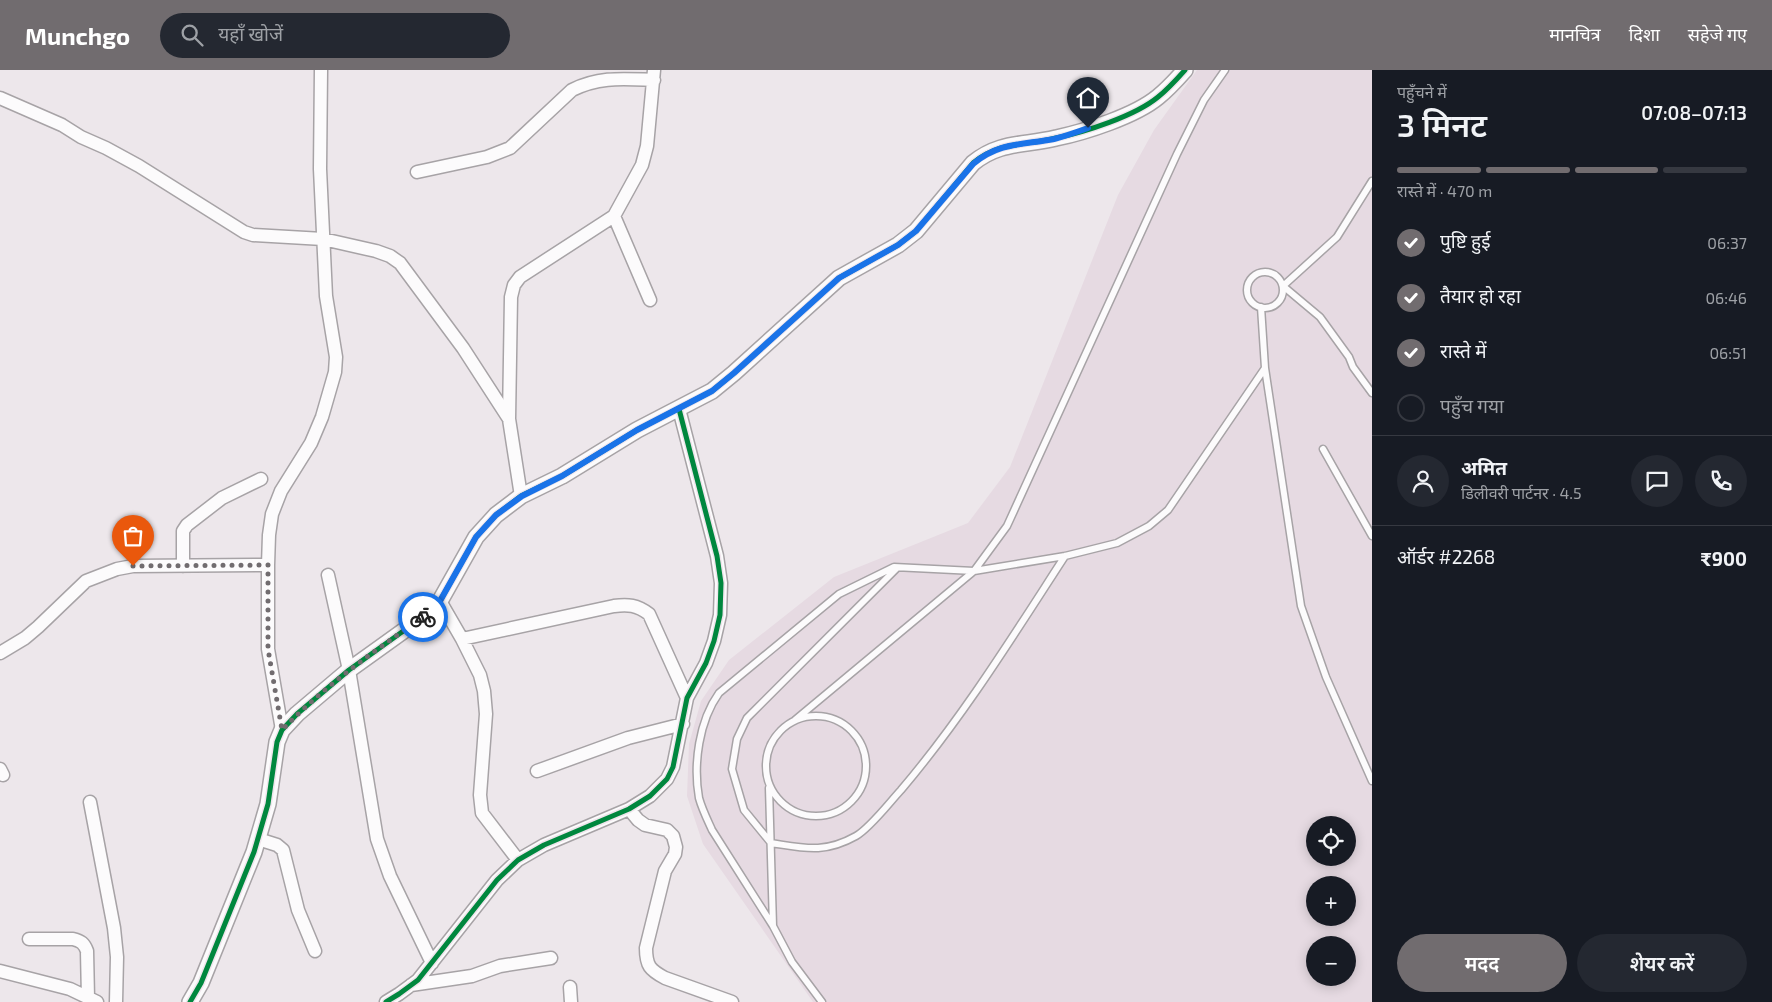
<!DOCTYPE html>
<html lang="hi">
<meta charset="utf-8">
<style>
:root{--surface:#171b24;--page:#242831;--text:#f1f3f6;--muted:#9ea1a6;--line:#363941;--accent:#716c6f}
body{margin:0;font-family:"Exo 2","Noto Sans Devanagari",sans-serif;background:var(--page);color:var(--text);height:100vh;display:flex;flex-direction:column;font-size:19px;white-space:nowrap}
*{box-sizing:border-box;margin:0}
p{font-size:16px;color:var(--muted)}
.icon{flex:none;width:28px;height:28px;fill:none;stroke:currentColor;stroke-width:2;stroke-linecap:round;stroke-linejoin:round}
.map{position:relative;flex:1;overflow:hidden}
.side{display:flex;flex-direction:column;background:var(--surface);width:400px}
.side>*{flex:none}
.tools{position:absolute;left:1306px;top:746px;display:grid;gap:10px}
.tools a{display:grid;place-items:center;width:50px;height:50px;border-radius:50%;background:var(--surface);box-shadow:0 2px 12px #0003;font-size:25px}
.pin{position:absolute;display:grid;place-items:center;width:42px;height:42px;color:#fff;margin:-51px -21px;border-radius:50% 50% 50% 0;rotate:-45deg;box-shadow:0 0 5px #0007}
.pin .icon{rotate:45deg}
.courier{position:absolute;display:grid;place-items:center;width:50px;height:50px;margin:-25px;border:4px solid #1a73e8;border-radius:50%;background:#fff;color:#222;box-shadow:0 1px 6px #0007}
.headline em{font-style:normal;font-weight:600}
.headline div{display:flex;flex-direction:column-reverse}
.headline{display:flex;align-items:center;justify-content:space-between;height:85px;padding:0 25px}
h1{font-size:32px;font-weight:600;line-height:38px}
.bar{display:grid;grid-template-columns:repeat(4,1fr);gap:8px 5px;align-content:center;height:60px;padding:0 25px}
.bar i{height:6px;border-radius:4px;background:var(--line)}
.bar .on{background:var(--accent)}
.bar p{grid-column:span 4}
.line{display:flex;align-items:center;gap:12px;padding:0 25px;border-top:1px solid var(--line)}
.line div{flex:1}
.round{display:grid;place-items:center;flex:none;width:52px;height:52px;border-radius:26px;background:var(--page)}
ol{padding:0 25px;list-style:none}
li{display:flex;align-items:center;gap:15px;height:55px}
li p{margin-inline-start:auto}
li .icon{padding:5px;border-radius:50%;background:var(--accent);color:#fff;stroke-width:4}
li:last-child{color:var(--muted)}
li i{width:28px;height:28px;border:2px solid var(--line);border-radius:50%}
.action{display:flex;gap:10px;margin-top:auto;padding:10px 25px}
.action a{flex:1;height:58px;border-radius:30px;background:var(--accent);color:#fff;font-size:20px;font-weight:600;line-height:58px;text-align:center}
.action a+a{background:var(--page);color:var(--text)}
header{display:flex;align-items:center;gap:30px;box-sizing:border-box;height:70px;padding:0 25px;background:var(--accent);color:#fff}
header strong{font-size:24px}
nav{display:flex;gap:28px;margin-inline-start:auto;font-size:18px}
.search{width:350px;height:45px;background:var(--page);display:flex;align-items:center;gap:12px;box-sizing:border-box;padding:0 18px;border-radius:28px;color:var(--muted);font-size:19px}
main{display:flex;flex:1;min-height:0}
.map>svg:first-child{display:block}
</style>
<header>
<strong>Munchgo</strong>
<div class="search"><svg class="icon" aria-label="search" viewBox="0 0 24 24"><circle cx="10" cy="10" r="6"/><path d="M15 15l6 6"/></svg>यहाँ खोजें</div>
<nav><a>मानचित्र</a><a>दिशा</a><a>सहेजे गए</a></nav>
</header>
<main>
<div class="map">
<svg width="1372" height="932" viewBox="0 0 1372 932">
<rect width="100%" height="100%" fill="#ede7eb"/>
<path fill="#e6dae2" fill-rule="evenodd" d="M 1197,0 L 1372,0 L 1372,932 L 813,932 L 703,774 L 687,726 L 689,674 L 701,631 L 729,590 L 834,507 L 968,453 L 1010,397 L 1118,125 L 1154,60 ZM 1315,755 L 1348,755 L 1348,788 L 1315,788 ZM 1315,815 L 1348,815 L 1348,848 L 1315,848 ZM 1315,875 L 1348,875 L 1348,908 L 1315,908 Z"/>
<g fill="none" stroke-linecap="round" stroke-linejoin="round">
<defs>
<path id="service" d="M 1372,111 L 1337,167 L 1283,216 L 1320,247 L 1349,287 L 1353,297 L 1372,323
M1247 220a18 18 0 1 1 36 0a18 18 0 1 1-36 0Z
M 1265,298 L 1301,536 L 1326,607 L 1372,711
M 1323,379 L 1372,466
M 897,498 L 747,648 L 737,669 L 732,699 L 744,740 L 771,773 C 804,778 824,784 856,766 C 870,758 889,733 901,720 C 963,647 1013,566 1065,486
M766 696a50 50 0 1 1 100 0a50 50 0 1 1-100 0Z
M 795,650 L 974,501 L 1007,456 L 1177,84 L 1204,30 L 1225,0
M 769,718 L 773,856 L 792,892 L 822,932
M 773,856 L 712,760 C 707,749 702,739 699,728 C 693,694 699,651 719,623 L 839,524 L 894,497 L 974,501 L 1065,486 L 1117,473 L 1149,456 L 1168,440 L 1265,298 L 1261,237"/>
<path id="minor" d="M 0,28 L 62,55 L 81,67 L 106,78 L 139,96 L 244,162 L 253,165 L 323,169 L 376,181 L 390,186 L 400,193 L 463,278 L 509,349
M 417,102 L 487,87 L 510,78 L 572,20 C 600,6 624,9 654,10
M 614,146 L 642,95 L 647,76 L 654,0
M 521,426 L 509,349 L 511,227 L 514,215 L 520,207 L 614,146 L 650,230
M 183,496 L 183,461 L 187,455 L 222,428 L 261,409
M 328,505 L 349,600 L 377,769 L 390,806 L 432,893
M 440,531 L 462,569 L 480,605 L 484,621 L 486,644 L 480,725 L 482,743 L 518,790
M 462,569 L 614,536 C 628,534 637,535 649,544 L 687,628
M 0,583 L 25,568 L 38,557 L 86,511 L 117,499 L 133,496 L 268,495
M 282,660 L 268,579 L 268,495 L 269,465 L 272,444 L 281,421 L 311,373 L 322,347 L 335,302 L 336,287 L 326,226 L 320,99 L 321,0
M 0,699 L 3,705
M 537,701 L 628,668 L 683,654
M 90,732 L 114,858 L 117,887 L 116,932
M 629,739 L 638,750 L 645,755 L 667,760 L 673,766 L 676,777 L 675,784 L 665,801 L 646,878 C 646,896 650,900 665,908 L 732,932
M 258,769 L 277,775 L 283,780 L 298,840 L 315,881
M 29,869 L 73,869 C 81,871 84,873 87,881 L 88,928
M 0,901 L 70,919 L 97,932
M 411,915 L 472,906 L 500,896 L 551,888
M 570,917 L 571,932
M 386,932 L 399,924 L 418,910 L 497,810 L 518,790 L 544,775 L 629,739 L 650,726 L 667,709 L 673,697 L 687,628 L 706,593 L 714,571 L 720,545 L 721,513 L 717,486 L 679,339"/>
<path id="tertiary" d="M 190,932 L 201,913 L 254,782 L 268,734 L 277,672 L 282,660 L 297,644 L 349,600 L 427,544 L 440,531 L 476,467 L 496,445 L 521,426 L 562,406 L 637,360 L 712,321 L 734,303 L 839,208 L 898,175 L 916,161 L 973,93 C 1000,71 1024,76 1056,68 C 1085,62 1135,46 1158,27 C 1168,19 1177,9 1185,0"/>
</defs>
<use href="#service" stroke="#a7a3a6" stroke-width="9"/>
<use href="#minor" stroke="#a7a3a6" stroke-width="15"/>
<use href="#tertiary" stroke="#a7a3a6" stroke-width="18"/>
<use href="#service" stroke="#fcfbfc" stroke-width="6"/>
<use href="#minor" stroke="#fcfbfc" stroke-width="12"/>
<use href="#tertiary" stroke="#fcfbfc" stroke-width="15"/>
<defs>
<path id="cycleway" d="M 190,932 L 201,913 L 254,782 L 268,734 L 277,672 L 282,660 L 297,644 L 349,600 L 427,544 L 440,531 L 476,467 L 496,445 L 521,426 L 562,406 L 637,360 L 712,321 L 734,303 L 839,208 L 898,175 L 916,161 L 973,93 C 1000,71 1024,76 1056,68 C 1085,62 1135,46 1158,27 C 1168,19 1177,9 1185,0
M 386,932 L 399,924 L 418,910 L 497,810 L 518,790 L 544,775 L 629,739 L 650,726 L 667,709 L 673,697 L 687,628 L 706,593 L 714,571 L 720,545 L 721,513 L 717,486 L 679,339"/>
</defs>
<use href="#cycleway" stroke="#efe5ec" stroke-width="8"/>
<use href="#cycleway" stroke="#00873e" stroke-width="5"/>
</g>
<g fill="none" stroke-linecap="round" stroke-linejoin="round">
<path stroke="#716c6f" stroke-width="5" stroke-dasharray="0 9" d="M 133,496 L 268,495 L 268,579 L 282,660 C 324,616 373,582 423,547"/>
<path stroke="#1a73e8" stroke-width="6" d="M 423,547 L 440,531 L 476,467 L 496,445 L 522,426 L 562,406 L 637,360 L 712,321 L 734,303 L 839,208 L 898,175 L 916,161 L 973,94 C 999,72 1023,75 1054,69 C 1066,66 1077,62 1088,58"/>
</g>
</svg>
<div class="tools">
<a><svg class="icon" aria-label="locate" viewBox="0 0 24 24"><circle cx="12" cy="12" r="6"/><path d="M12 2v4M12 18v4M2 12h4M18 12h4"/></svg></a>
<a>+</a>
<a>−</a>
</div>
<div class="pin" style="left:133px;top:496px;background:#ea580c"><svg class="icon" aria-label="bag" viewBox="0 0 24 24"><path d="M5 8h14l-1 12H6zM9 8a3 3 0 0 1 6 0"/></svg></div>
<div class="pin" style="left:1088px;top:58px;background:#1f2937"><svg class="icon" aria-label="home" viewBox="0 0 24 24"><path d="M3 11l9-7 9 7M6 9v11h12V9"/></svg></div>
<div class="courier" style="left:423px;top:547px"><svg class="icon" aria-label="bike" viewBox="0 0 24 24"><circle cx="6" cy="16" r="4"/><circle cx="18" cy="16" r="4"/><path d="M6 16l4-8h5l3 8M10 8l3 8H6M13 5h3"/></svg></div>
</div>
<section class="side">
<div class="headline"><div><h1>3 मिनट</h1><p>पहुँचने में</p></div><em>07:08–07:13</em></div>
<div class="bar"><i class="on"></i><i class="on"></i><i class="on"></i><i></i><p>रास्ते में · 470 m</p></div>
<ol>
<li><svg class="icon" aria-label="check" viewBox="0 0 24 24"><path d="M5 12l5 5 9-10"/></svg>पुष्टि हुई<p>06:37</p></li>
<li><svg class="icon" aria-label="check" viewBox="0 0 24 24"><path d="M5 12l5 5 9-10"/></svg>तैयार हो रहा<p>06:46</p></li>
<li><svg class="icon" aria-label="check" viewBox="0 0 24 24"><path d="M5 12l5 5 9-10"/></svg>रास्ते में<p>06:51</p></li>
<li><i></i>पहुँच गया</li>
</ol>
<div class="line" style="height:90px"><a class="round"><svg class="icon" aria-label="person" viewBox="0 0 24 24"><circle cx="12" cy="8" r="4"/><path d="M4 21q1-7 8-7t8 7"/></svg></a><div><b>अमित</b><p>डिलीवरी पार्टनर · 4.5</p></div><a class="round"><svg class="icon" aria-label="chat" viewBox="0 0 24 24"><path d="M4 5h16v11H9l-5 4z"/></svg></a><a class="round"><svg class="icon" aria-label="phone" viewBox="0 0 24 24"><path d="M5 4h4l2 5-3 2q2 4 5 5l2-3 5 2v4C11 20 4 13 5 4z"/></svg></a></div>
<div class="line" style="height:65px"><div>ऑर्डर #2268</div><b>₹900</b></div>
<div class="action"><a>मदद</a><a>शेयर करें</a></div>
</section>
</main>
